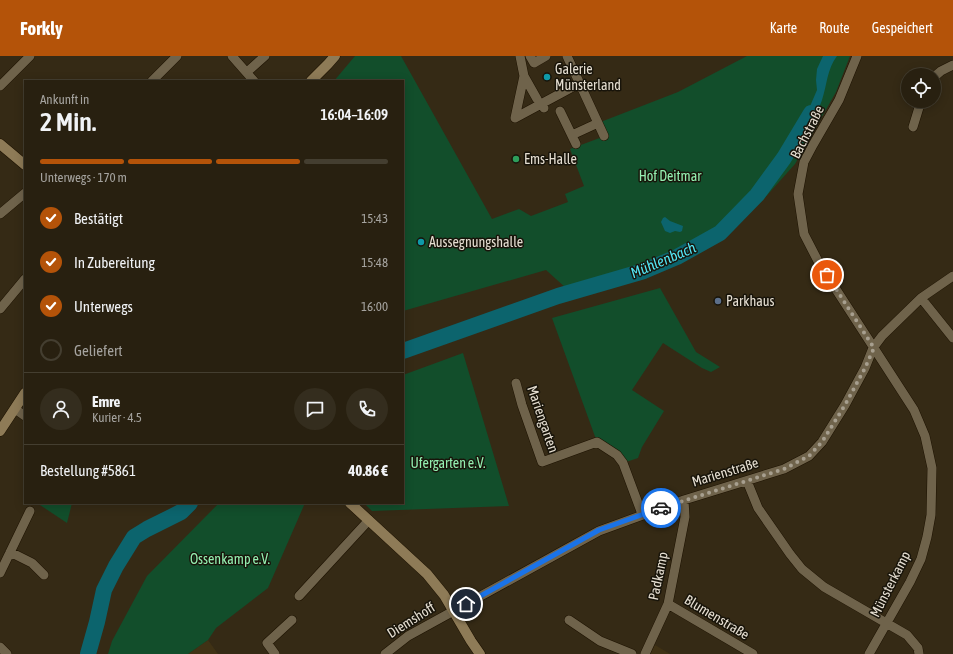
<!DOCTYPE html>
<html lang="de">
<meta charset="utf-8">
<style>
:root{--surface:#282010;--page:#342d1e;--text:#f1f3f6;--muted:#a5a39f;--line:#443e30;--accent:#b45309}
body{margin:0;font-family:"Asap Condensed",sans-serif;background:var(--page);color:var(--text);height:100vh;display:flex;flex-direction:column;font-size:15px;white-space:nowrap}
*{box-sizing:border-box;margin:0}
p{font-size:13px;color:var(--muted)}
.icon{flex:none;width:22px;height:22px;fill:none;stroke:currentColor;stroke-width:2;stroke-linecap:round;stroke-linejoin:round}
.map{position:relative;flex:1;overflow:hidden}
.details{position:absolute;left:24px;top:24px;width:380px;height:424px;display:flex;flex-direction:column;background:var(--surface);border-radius:0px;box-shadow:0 2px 10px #0003,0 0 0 1px var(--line)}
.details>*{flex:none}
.fabs{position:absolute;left:901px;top:12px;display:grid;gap:8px}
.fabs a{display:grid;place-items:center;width:40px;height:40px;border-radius:50%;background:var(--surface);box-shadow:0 2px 10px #0003,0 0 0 1px var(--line);font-size:20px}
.pin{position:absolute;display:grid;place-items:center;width:34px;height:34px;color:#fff;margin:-17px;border:2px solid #fff;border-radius:50%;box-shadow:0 1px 4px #0007}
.courier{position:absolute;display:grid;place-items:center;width:40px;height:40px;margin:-20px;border:3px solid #1a73e8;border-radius:50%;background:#fff;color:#222;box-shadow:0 1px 5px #0007}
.head em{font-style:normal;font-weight:600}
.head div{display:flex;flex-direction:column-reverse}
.head{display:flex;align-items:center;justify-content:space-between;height:68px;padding:0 16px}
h1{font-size:26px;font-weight:600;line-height:30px}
.bar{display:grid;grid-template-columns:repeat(4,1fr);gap:6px 4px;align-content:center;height:48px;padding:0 16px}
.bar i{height:5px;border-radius:3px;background:var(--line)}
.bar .on{background:var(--accent)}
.bar p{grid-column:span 4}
.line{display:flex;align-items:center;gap:10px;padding:0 16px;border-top:1px solid var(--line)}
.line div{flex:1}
.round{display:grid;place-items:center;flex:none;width:42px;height:42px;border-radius:21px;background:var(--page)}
ol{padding:0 16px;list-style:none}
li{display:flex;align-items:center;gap:12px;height:44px}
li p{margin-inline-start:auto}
li .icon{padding:4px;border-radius:50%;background:var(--accent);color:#fff;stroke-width:4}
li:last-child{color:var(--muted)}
li i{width:22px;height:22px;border:2px solid var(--line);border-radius:50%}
header{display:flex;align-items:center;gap:24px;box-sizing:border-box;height:56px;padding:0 20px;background:var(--accent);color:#fff}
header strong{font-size:19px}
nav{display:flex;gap:22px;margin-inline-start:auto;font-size:14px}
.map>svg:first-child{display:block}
</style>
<header>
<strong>Forkly</strong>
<nav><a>Karte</a><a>Route</a><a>Gespeichert</a></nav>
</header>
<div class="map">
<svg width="953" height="598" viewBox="0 0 953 598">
<rect width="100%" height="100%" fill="#352a15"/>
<path fill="#403215" d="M 208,584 L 218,598 L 188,598 Z
M 655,589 L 670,598 L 650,598 Z"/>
<path fill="#124e2b" d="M 355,0 L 401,0 L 492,163 L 519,153 L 531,160 L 568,146 L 565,138 L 584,130 L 570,93 L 605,80 L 598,67 L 678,36 L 747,0 L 850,0 L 836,36 L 795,108 L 762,145 L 720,177 L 671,210 L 577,242 L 546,214 L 403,255 L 403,25 L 334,25 Z
M 660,232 L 696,296 L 720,311 L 711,316 L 702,312 L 663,287 L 632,334 L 664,355 L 642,391 L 638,402 L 623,407 L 597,386 L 552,262 Z
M 463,297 L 509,450 L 372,455 L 364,447 L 403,447 L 403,319 Z
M 37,447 L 72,447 L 67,467 Z
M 219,447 L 305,447 L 268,532 L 216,572 L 208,584 L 188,598 L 108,598 L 112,585 L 147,520 Z"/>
<path fill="#0c646d" d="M 823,0 L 837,0 C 827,13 827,29 822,44 C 818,56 810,67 804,78 L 795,72 L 805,62 L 817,34 L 816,24 L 817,13 Z
M 665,161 L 670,165 L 683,170 L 682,175 L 680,176 L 675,175 L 670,177 L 665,175 L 661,166 L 663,162 Z"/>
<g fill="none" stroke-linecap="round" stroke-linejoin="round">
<path stroke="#0c646d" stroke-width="16" d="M 403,295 L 558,240 L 644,215 L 677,201 L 720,177 L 757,139 L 784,102 L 811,57
M 88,598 L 97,566 L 104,534 L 116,510 L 134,481 L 147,473 L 181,456 L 190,447"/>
<defs>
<path id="street" d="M 232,0 L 254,25
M 520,0 L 524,20 L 537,43
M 530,0 L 534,7 L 546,0
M 567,0 L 598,67
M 857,0 L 839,44 L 813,89 L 804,106 L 798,138 L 804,178 L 819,207 L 914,354 L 925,380 L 932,412 L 931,459 L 927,481 L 921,503 L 910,526 L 869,598
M 247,16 L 265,0
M 524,20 L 515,62 L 541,48 L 544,52
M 934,21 L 941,15 L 953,9
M 152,25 L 177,0
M 0,30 L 30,0
M 541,48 L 580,27
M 560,55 L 576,88
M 913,71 L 921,45
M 572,79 L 598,67 L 604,80
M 0,158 L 25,137
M 921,242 L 953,282
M 0,253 L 25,223
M 516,327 L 522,349 L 542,406 L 597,386 L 617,399 L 623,407 L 642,458
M 15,353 L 25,360
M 747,425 L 758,452 L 790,498 L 802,513 L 824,531 L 907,579 L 918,592 L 919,598
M 10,496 L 32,507 L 44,519
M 0,517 L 30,455
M 299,540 L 369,464
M 668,548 L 753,598
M 569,564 L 600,585 L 632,598
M 0,591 L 7,598
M 275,598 L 267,587 L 292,564
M 385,598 L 408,580 L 599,475 L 684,444 L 784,413 L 809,400 L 822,386 L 845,349 L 865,312 L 873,292 L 882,280 L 921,242 L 953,220
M 645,598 L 668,548 L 685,461 L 684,444"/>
<path id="secondary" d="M 311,25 L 328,8 L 335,0
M 0,88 L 25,109
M 0,375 L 25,337
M 350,447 L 427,518 L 444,539 L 471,585 L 480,598"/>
</defs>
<use href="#street" stroke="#1d1201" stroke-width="10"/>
<use href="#secondary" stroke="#1d1201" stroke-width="11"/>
<use href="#street" stroke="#6f634b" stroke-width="9"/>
<use href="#secondary" stroke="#8e7b57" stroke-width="10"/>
</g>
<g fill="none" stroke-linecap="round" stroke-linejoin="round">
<path stroke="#a79f8f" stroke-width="4" stroke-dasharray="0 7.2" d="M 661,452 L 784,413 L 809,400 L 822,386 L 845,349 L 865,312 L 874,292 L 827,219"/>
<path stroke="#1a73e8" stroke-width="5" d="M 466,548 L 599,474 L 661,452"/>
</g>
<g fill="#0f9aa8" stroke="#18140a" stroke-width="1.5">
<circle cx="547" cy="21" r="4"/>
<circle cx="421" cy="186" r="4"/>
</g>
<circle fill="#2e9e5b" stroke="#18140a" stroke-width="1.5" cx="516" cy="103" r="4"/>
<circle fill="#5c6f8a" stroke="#18140a" stroke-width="1.5" cx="718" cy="245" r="4"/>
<g text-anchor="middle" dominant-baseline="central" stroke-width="3" stroke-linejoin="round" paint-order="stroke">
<g font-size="14" fill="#e5ded1" stroke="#18140a" text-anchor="start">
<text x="555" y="13">Galerie<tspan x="555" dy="16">Münsterland</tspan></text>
<text x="524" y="103">Ems-Halle</text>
<text x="429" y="186">Aussegnungshalle</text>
<text x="726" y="245">Parkhaus</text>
</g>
<g font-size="14" fill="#e5ded1" stroke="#18140a">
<text transform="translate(807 76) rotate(-63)">Bachstraße</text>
<text transform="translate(543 363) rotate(71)">Mariengarten</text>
<text transform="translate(725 416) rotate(-17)">Marienstraße</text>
<text transform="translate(658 520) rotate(-78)">Padkamp</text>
<text transform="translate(890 528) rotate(-63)">Münsterkamp</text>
<text transform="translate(717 561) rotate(31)">Blumenstraße</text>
<text transform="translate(411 564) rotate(-32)">Diemshoff</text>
</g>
<g font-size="14" fill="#94f0b1" stroke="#18140a">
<text x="670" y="120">Hof Deitmar</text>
<text x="448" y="407">Ufergarten e.V.</text>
<text x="230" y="503">Ossenkamp e.V.</text>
</g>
<g font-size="15" font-style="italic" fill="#53e6f6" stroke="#18140a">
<text transform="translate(663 204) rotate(-23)">Mühlenbach</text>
</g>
</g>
</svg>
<div class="fabs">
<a><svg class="icon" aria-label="locate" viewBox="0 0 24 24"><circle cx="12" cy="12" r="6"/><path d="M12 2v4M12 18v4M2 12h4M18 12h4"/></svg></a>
</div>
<div class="pin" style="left:827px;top:219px;background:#ea580c"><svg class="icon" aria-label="bag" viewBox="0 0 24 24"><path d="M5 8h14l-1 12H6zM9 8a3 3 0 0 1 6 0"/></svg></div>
<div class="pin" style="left:466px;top:548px;background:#1f2937"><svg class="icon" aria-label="home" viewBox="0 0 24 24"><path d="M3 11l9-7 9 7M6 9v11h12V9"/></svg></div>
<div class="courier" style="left:661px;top:452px"><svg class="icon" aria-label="car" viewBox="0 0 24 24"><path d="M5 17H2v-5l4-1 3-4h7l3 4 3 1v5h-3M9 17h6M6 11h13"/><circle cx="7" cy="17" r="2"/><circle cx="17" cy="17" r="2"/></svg></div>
<section class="details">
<div class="head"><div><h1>2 Min.</h1><p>Ankunft in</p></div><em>16:04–16:09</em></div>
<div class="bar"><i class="on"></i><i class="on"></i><i class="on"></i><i></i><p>Unterwegs · 170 m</p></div>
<ol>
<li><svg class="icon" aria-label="check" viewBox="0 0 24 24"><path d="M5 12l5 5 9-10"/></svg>Bestätigt<p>15:43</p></li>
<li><svg class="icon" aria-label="check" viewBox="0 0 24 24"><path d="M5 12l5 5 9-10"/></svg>In Zubereitung<p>15:48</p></li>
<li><svg class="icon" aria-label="check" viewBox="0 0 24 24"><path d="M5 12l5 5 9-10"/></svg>Unterwegs<p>16:00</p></li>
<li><i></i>Geliefert</li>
</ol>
<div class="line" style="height:72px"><a class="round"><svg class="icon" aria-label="person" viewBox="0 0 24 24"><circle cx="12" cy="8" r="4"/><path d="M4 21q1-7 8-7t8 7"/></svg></a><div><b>Emre</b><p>Kurier · 4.5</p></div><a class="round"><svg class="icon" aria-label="chat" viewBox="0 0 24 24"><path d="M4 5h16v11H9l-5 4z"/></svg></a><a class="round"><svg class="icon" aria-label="phone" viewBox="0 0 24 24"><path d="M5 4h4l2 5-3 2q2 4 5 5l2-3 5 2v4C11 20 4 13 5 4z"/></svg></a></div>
<div class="line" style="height:52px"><div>Bestellung #5861</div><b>40.86 €</b></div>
</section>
</div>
